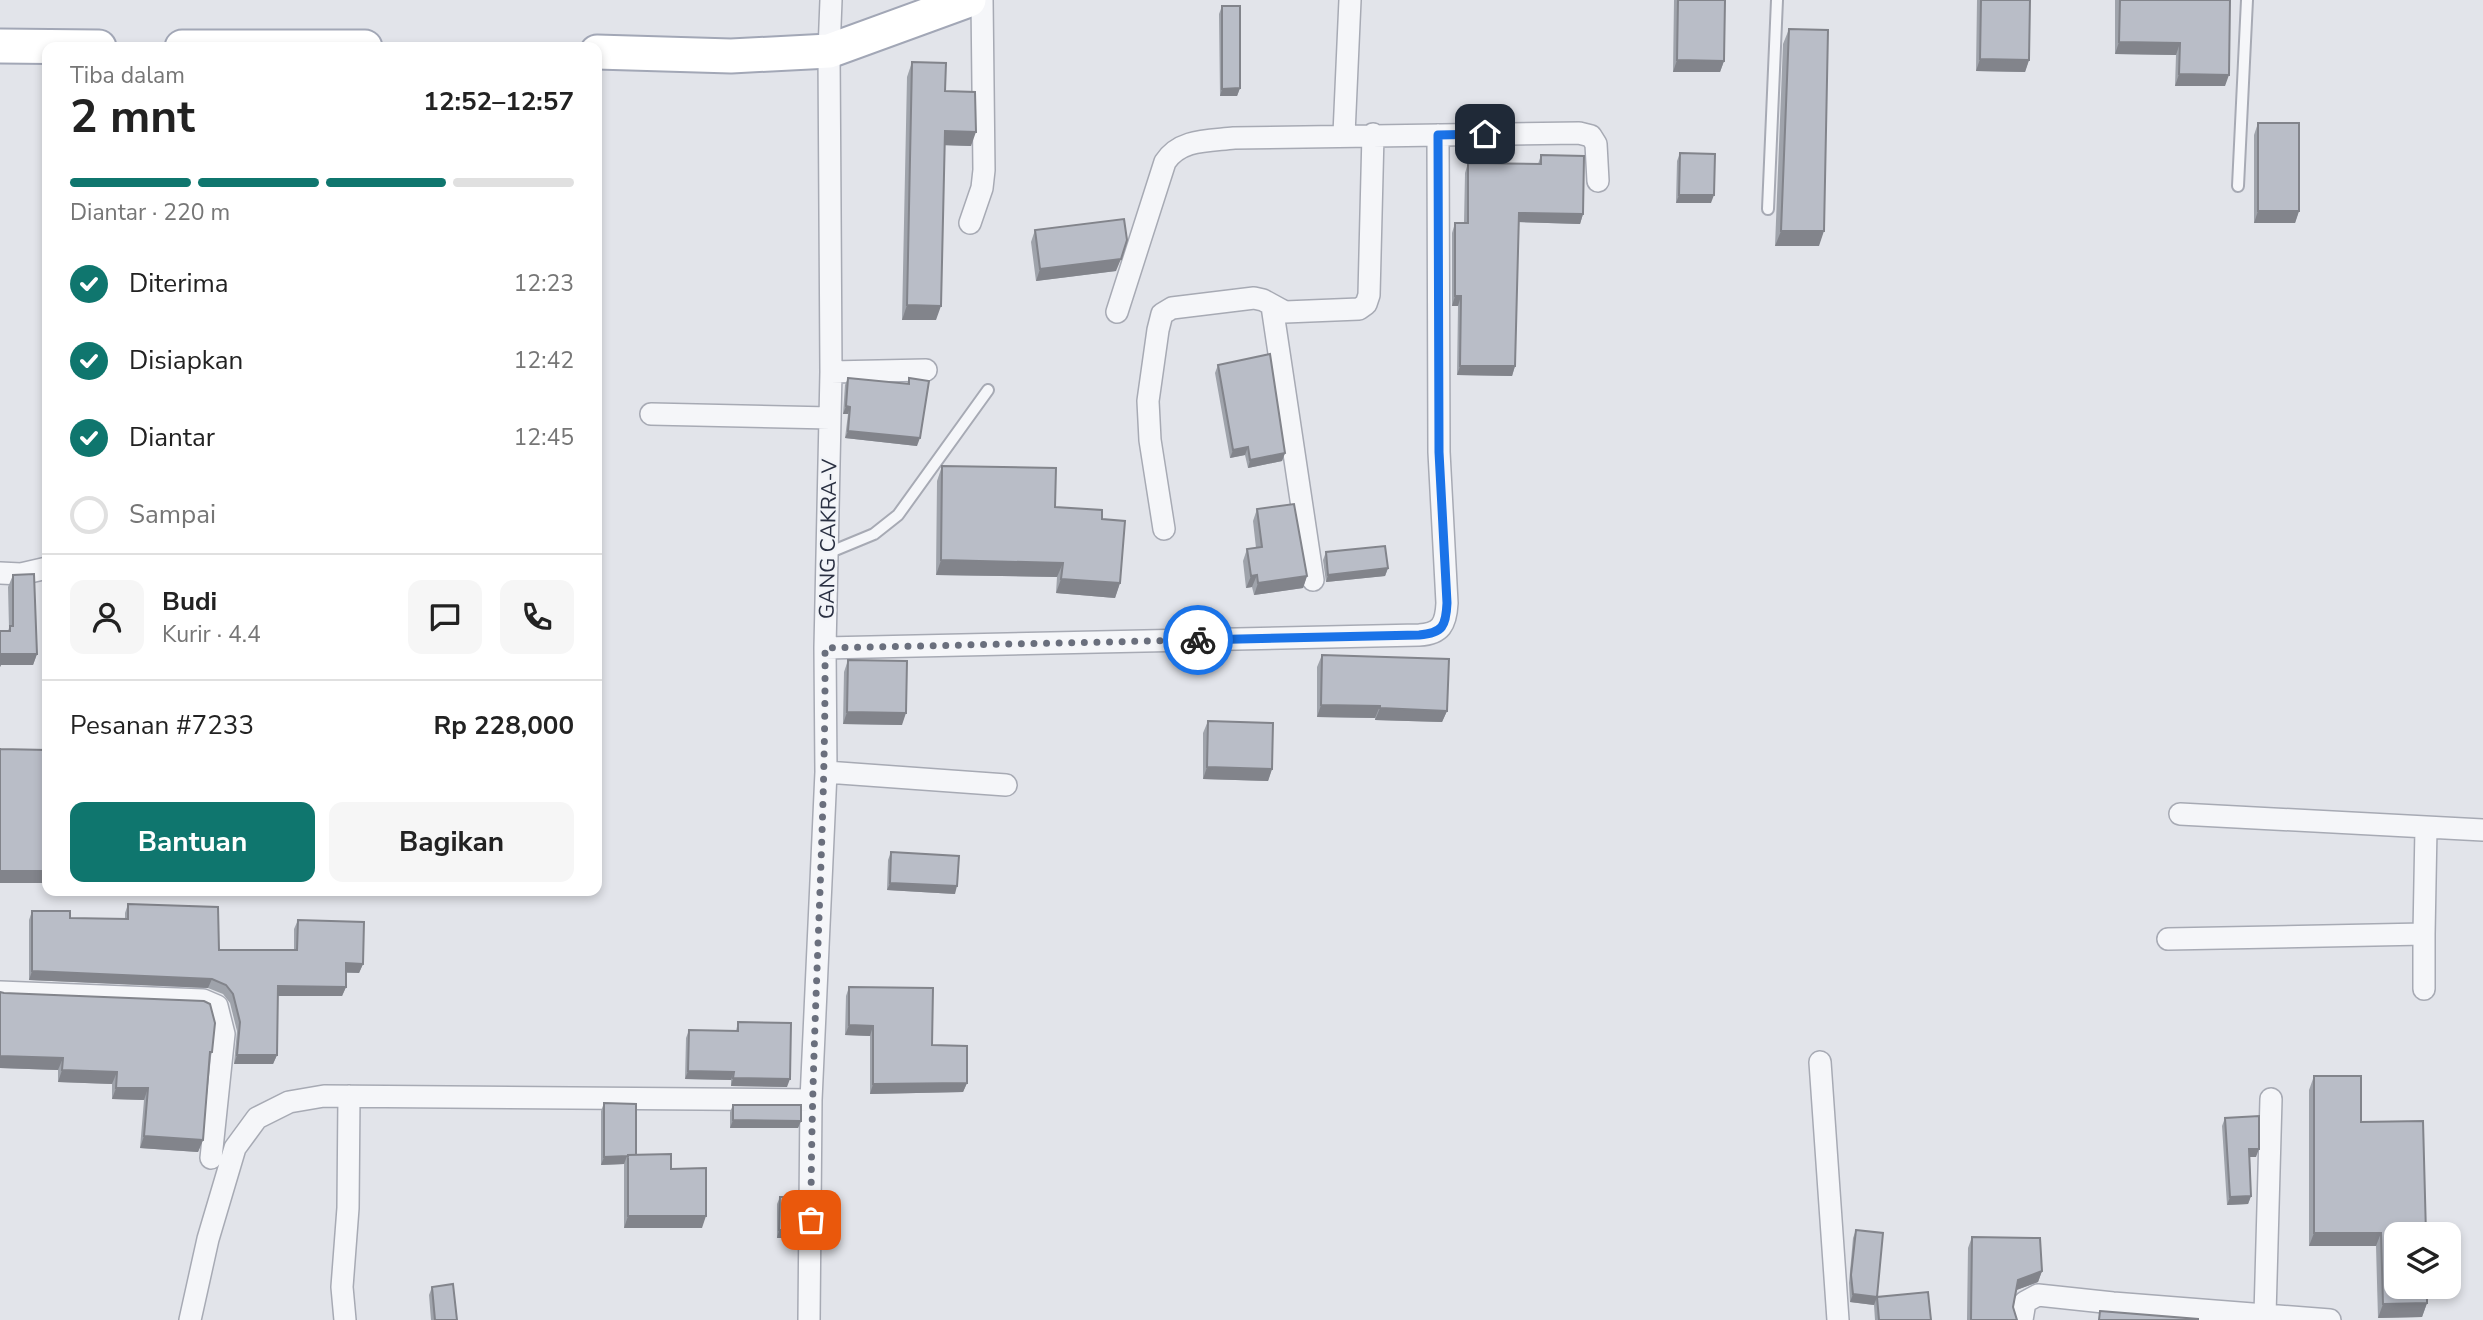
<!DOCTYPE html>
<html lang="id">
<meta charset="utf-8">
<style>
:root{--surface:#fff;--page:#f6f6f6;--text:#222;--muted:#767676;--line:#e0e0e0;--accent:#0f766e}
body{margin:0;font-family:"Nunito Sans",sans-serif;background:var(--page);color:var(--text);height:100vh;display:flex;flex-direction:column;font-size:26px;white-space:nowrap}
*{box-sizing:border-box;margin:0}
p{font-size:23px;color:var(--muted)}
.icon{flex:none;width:38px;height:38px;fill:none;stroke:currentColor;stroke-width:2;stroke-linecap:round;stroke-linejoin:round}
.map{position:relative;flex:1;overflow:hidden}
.panel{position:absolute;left:42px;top:42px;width:560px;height:854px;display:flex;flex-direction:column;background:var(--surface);border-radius:14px;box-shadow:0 4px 10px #0003}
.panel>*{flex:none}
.buttons{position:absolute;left:2384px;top:1222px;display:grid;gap:14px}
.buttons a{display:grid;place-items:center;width:77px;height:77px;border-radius:14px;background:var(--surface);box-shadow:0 4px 10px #0003;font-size:35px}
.pin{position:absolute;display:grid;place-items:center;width:60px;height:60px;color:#fff;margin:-30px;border-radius:14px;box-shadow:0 4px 10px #0006}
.courier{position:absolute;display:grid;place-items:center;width:70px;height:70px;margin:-35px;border:5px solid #1a73e8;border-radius:50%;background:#fff;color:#222;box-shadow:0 2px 9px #0007}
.overview em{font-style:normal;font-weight:700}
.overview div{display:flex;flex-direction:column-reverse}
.overview{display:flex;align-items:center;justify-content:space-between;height:119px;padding:0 28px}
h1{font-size:46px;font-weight:700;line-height:52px}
.bar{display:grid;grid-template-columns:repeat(4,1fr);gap:10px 7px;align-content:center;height:84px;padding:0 28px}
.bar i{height:9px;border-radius:5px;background:var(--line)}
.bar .selected{background:var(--accent)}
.bar p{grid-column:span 4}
.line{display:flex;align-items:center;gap:18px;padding:0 28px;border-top:2px solid var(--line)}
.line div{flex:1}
.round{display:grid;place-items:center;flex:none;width:74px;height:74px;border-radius:14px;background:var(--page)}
ol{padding:0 28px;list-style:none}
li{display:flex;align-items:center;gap:21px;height:77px}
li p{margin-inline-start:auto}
li .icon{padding:7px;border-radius:50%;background:var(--accent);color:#fff;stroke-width:4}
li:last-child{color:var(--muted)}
li i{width:38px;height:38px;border:4px solid var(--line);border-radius:50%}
.cta{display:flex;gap:14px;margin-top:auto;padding:14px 28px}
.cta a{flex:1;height:80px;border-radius:14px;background:var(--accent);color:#fff;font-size:28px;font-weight:700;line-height:80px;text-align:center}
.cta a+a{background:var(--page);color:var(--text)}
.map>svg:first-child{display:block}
</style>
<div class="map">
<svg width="2483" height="1320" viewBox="0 0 2483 1320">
<rect width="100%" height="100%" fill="#e2e4ea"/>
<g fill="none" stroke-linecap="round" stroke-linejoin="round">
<defs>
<path id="lane" d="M 2238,186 L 2247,0
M 1768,209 L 1777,0
M 828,553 L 874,534 L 898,515 L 988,390"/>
<path id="street" d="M 1344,134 L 1350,0
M 970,223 L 982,188 L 984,170 L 982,0
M 1272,306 L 1313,580
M 1117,312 L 1165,162 C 1180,139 1208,141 1234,138 L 1579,133 L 1591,136 L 1596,144 L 1598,181
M 831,372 L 926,370
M 651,414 L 830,418
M 1164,529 L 1150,440 L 1148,401 L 1158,330 L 1162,314 L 1172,308 L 1254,298 L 1263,300 L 1285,312 L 1359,309 L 1366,304 L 1369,295 L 1373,134
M 0,573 L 21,574 L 47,568
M 825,648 L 1419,635 C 1441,634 1446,624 1447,603 L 1439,452 L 1438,135
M 826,772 L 1006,785
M 2180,814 L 2483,830
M 2424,934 L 2424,989
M 2168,939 L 2424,934 L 2426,828
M 0,992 L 203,1000 L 217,1006 L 224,1034 L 211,1158
M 1820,1062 L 1838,1320
M 2271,1099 L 2265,1315 L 2330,1320
M 190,1320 L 208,1239 L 235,1148 L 257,1118 L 289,1102 L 324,1096 L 811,1100
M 345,1320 L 342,1287 L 348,1208 L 349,1096
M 809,1320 L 811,1100 L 826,772 L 825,648 L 831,372 L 829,51 L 831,0
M 2022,1320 L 2025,1302 L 2038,1295 L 2113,1303 L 2265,1315"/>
<path id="primary" d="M 0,46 L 99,47
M 182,47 L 365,47
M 597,52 L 731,56 L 829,51 L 969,0"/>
</defs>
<use href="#lane" stroke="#a7aab4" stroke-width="14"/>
<use href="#street" stroke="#a7aab4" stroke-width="24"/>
<use href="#primary" stroke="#a2a7b6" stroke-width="37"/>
<use href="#lane" stroke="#f5f6f9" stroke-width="10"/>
<use href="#street" stroke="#f5f6f9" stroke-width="21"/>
<use href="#primary" stroke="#fff" stroke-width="33"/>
</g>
<path fill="#9fa3ab" d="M 1674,0 L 1725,0 L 1724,61 L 1720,72 L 1673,72 Z
M 1977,0 L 2030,0 L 2029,60 L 2025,72 L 1976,71 Z
M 2115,0 L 2230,0 L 2225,86 L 2175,86 L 2176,55 L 2115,54 Z
M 1222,6 L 1240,88 L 1237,96 L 1220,96 L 1219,14 Z
M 1789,29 L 1819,246 L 1775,246 L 1783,44 Z
M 912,62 L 945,91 L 971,146 L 944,145 L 936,320 L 902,320 L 907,77 Z
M 2258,123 L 2299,211 L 2295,223 L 2254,223 L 2254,135 Z
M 1680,153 L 1711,203 L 1676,203 L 1677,161 Z
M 1541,155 L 1583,214 L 1580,224 L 1519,222 L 1515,366 L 1512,376 L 1457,375 L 1458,306 L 1452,306 L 1452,233 L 1455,223 L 1464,223 L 1465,173 L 1468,163 L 1538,164 Z
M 1035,230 L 1116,271 L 1036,281 L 1031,242 Z
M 1218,365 L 1285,453 L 1282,461 L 1248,468 L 1245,455 L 1230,458 L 1215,373 Z
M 848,378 L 907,384 L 909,378 L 917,446 L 845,438 L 848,414 L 843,414 L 845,385 Z
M 942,466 L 1055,507 L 1102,519 L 1120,583 L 1115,598 L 1056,593 L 1057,577 L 936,575 L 937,481 Z
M 1257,509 L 1307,576 L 1303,588 L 1254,595 L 1252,587 L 1246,588 L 1243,561 L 1247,549 L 1256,548 L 1253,521 Z
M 1326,552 L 1388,568 L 1385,576 L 1326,582 L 1323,560 Z
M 13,575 L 37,654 L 33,665 L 1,665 L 0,667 L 0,631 L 8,631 L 9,628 L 8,587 Z
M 1322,655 L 1447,711 L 1442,722 L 1375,720 L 1375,718 L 1317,717 L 1317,667 Z
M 848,660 L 902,725 L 843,724 L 844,672 Z
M 1208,721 L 1272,769 L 1268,781 L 1203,779 L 1203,733 Z
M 891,852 L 955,894 L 887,890 L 888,860 Z
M 128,904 L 219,950 L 294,950 L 294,929 L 298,920 L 363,964 L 359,973 L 346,973 L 346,987 L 342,996 L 278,996 L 277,1055 L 273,1064 L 234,1064 L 237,1031 L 230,1003 L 223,994 L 208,988 L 29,980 L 29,920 L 32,911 L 70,918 L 125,919 L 125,913 Z
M 849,987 L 932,1045 L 967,1083 L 963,1092 L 870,1094 L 870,1036 L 845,1035 L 846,996 Z
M 0,992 L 212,1052 L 209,1060 L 203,1140 L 198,1152 L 140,1148 L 144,1100 L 112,1099 L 112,1084 L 58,1082 L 58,1070 L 0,1068 Z
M 738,1022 L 787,1087 L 731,1086 L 731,1080 L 685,1079 L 686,1038 L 689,1030 L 736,1031 Z
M 2314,1076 L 2361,1122 L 2427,1303 L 2422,1317 L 2378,1318 L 2376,1246 L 2309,1246 L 2309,1090 Z
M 604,1103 L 636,1155 L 671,1169 L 702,1228 L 624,1228 L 624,1164 L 601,1165 L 601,1111 Z
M 733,1105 L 801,1121 L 798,1128 L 730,1128 L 730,1112 Z
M 2225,1118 L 2256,1157 L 2250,1157 L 2251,1196 L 2248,1204 L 2227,1205 L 2222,1126 Z
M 780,1197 L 800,1230 L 797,1238 L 777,1238 L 777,1204 Z
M 1856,1230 L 1877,1297 L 1931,1320 L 1875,1320 L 1874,1305 L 1850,1302 L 1849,1283 L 1853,1238 Z
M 1972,1237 L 2042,1271 L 2038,1282 L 2016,1290 L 2013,1307 L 2017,1320 L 1967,1320 L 1968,1248 Z
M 432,1287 L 457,1320 L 431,1320 L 429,1295 Z"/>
<path fill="#82848b" d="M 2119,42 L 2180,43 L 2176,55 L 2115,54 Z
M 1980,59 L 2029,60 L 2025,72 L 1976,71 Z
M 1677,60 L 1724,61 L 1720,72 L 1673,72 Z
M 2179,74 L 2229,75 L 2225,86 L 2175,86 Z
M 1240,88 L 1237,96 L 1220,96 L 1222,89 Z
M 945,131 L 976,132 L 971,146 L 939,145 Z
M 1679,195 L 1714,195 L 1711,203 L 1676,203 Z
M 2258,211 L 2299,211 L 2295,223 L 2254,223 Z
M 1519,213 L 1583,214 L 1580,224 L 1516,222 Z
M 1781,231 L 1824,231 L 1819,246 L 1775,246 Z
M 1121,259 L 1116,271 L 1036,281 L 1040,269 Z
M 1455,296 L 1461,296 L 1458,306 L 1452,306 Z
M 907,305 L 941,306 L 936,320 L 902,320 Z
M 1460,366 L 1515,366 L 1512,376 L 1457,375 Z
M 846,406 L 850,407 L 848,414 L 843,414 Z
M 848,431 L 920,438 L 917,446 L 845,438 Z
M 1248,447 L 1245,455 L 1230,458 L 1233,450 Z
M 1285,453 L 1282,461 L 1248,468 L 1250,460 Z
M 941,560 L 1063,563 L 1057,577 L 936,575 Z
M 1388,568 L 1385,576 L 1326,582 L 1328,575 Z
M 1257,575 L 1252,587 L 1246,588 L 1251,576 Z
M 1307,576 L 1303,588 L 1254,595 L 1258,583 Z
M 1061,579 L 1120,583 L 1115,598 L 1056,593 Z
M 2,654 L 37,654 L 33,665 L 1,665 L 0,667 L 0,659 Z
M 1321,705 L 1380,706 L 1375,718 L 1317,717 Z
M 1380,708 L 1447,711 L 1442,722 L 1375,720 Z
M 847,712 L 906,713 L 902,725 L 843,724 Z
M 1207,767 L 1272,769 L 1268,781 L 1203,779 Z
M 0,871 L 47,871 L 47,883 L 0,883 Z
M 890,883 L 957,886 L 955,894 L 887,890 Z
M 346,963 L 363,964 L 359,973 L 343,972 Z
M 32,971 L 212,979 L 208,988 L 29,980 Z
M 278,986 L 346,987 L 342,996 L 275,996 Z
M 849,1025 L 873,1026 L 870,1036 L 845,1035 Z
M 237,1055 L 277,1055 L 273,1064 L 234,1064 Z
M 0,1056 L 63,1058 L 58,1070 L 0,1068 Z
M 62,1070 L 117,1072 L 112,1084 L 58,1082 Z
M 688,1071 L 734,1072 L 731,1080 L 685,1079 Z
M 733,1078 L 790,1079 L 787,1087 L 731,1086 Z
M 967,1083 L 963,1092 L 870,1094 L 873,1084 Z
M 116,1088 L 148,1088 L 144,1100 L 112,1099 Z
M 733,1120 L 801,1121 L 798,1128 L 730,1128 Z
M 144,1136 L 203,1140 L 198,1152 L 140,1148 Z
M 2249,1149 L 2259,1149 L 2256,1157 L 2246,1157 Z
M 627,1156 L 624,1164 L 601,1165 L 604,1157 Z
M 2251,1196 L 2248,1204 L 2227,1205 L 2230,1197 Z
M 628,1216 L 706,1216 L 702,1228 L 624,1228 Z
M 779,1230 L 800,1230 L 797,1238 L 777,1238 Z
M 2314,1233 L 2381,1233 L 2376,1246 L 2309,1246 Z
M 2042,1271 L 2038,1282 L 2014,1291 L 2018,1280 Z
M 1853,1294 L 1877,1297 L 1874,1305 L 1850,1302 Z
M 2427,1303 L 2422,1317 L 2378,1318 L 2383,1304 Z"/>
<path fill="#b9bdc7" stroke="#82848b" stroke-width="2" d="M 1678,0 L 1725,0 L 1724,61 L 1677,60 Z
M 1981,0 L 2030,0 L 2029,60 L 1980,59 Z
M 2120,0 L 2230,0 L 2229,75 L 2179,74 L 2180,43 L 2119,42 Z
M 1222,6 L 1240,6 L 1240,88 L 1222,89 Z
M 1789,29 L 1828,30 L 1824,231 L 1781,231 Z
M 912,62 L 946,63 L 945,91 L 975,92 L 976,132 L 945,131 L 941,306 L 907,305 Z
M 2258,123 L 2299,123 L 2299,211 L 2258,211 Z
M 1680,153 L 1715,154 L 1714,195 L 1679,195 Z
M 1541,155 L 1584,156 L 1583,214 L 1519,213 L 1515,366 L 1460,366 L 1461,296 L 1455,296 L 1455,223 L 1468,223 L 1468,163 L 1541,164 Z
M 1124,219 L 1127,240 L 1121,259 L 1040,269 L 1035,230 Z
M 1270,354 L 1285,453 L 1250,460 L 1248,447 L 1233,450 L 1218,365 Z
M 848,378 L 909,384 L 909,378 L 929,381 L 920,438 L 848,431 L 850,407 L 846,406 Z
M 942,466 L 1056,468 L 1055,507 L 1102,510 L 1102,519 L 1125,521 L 1120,583 L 1061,579 L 1063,563 L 941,560 Z
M 1294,504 L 1307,576 L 1258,583 L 1257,575 L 1251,576 L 1247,549 L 1262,547 L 1257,509 Z
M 1385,546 L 1388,568 L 1328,575 L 1326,552 Z
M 34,574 L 37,654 L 2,654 L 2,661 L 0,661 L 0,631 L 10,631 L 10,626 L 13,626 L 13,575 Z
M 1322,655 L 1449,659 L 1447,711 L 1380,708 L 1380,706 L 1321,705 Z
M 848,660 L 907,661 L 906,713 L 847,712 Z
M 1208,721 L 1273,723 L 1272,769 L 1207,767 Z
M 0,748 L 0,749 L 47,750 L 47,871 L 0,871 Z
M 891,852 L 959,856 L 957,886 L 890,883 Z
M 128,904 L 218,907 L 219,950 L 297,950 L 298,920 L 364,922 L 363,964 L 346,963 L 346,987 L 278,986 L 277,1055 L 237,1055 L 240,1022 L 233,994 L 226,985 L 212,979 L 32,971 L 32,911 L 70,911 L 70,918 L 128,919 Z
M 849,987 L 933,988 L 932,1045 L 967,1046 L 967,1083 L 873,1084 L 873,1026 L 849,1025 Z
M 0,992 L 4,993 L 204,1001 L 210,1004 L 215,1023 L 212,1052 L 210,1052 L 203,1140 L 144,1136 L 148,1088 L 116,1088 L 117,1072 L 62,1070 L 63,1058 L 0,1056 Z
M 738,1022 L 791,1023 L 790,1079 L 733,1078 L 734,1072 L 688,1071 L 689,1030 L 738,1031 Z
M 2314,1076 L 2361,1076 L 2361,1122 L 2423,1121 L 2426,1234 L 2396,1234 L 2396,1286 L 2427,1286 L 2427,1303 L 2383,1304 L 2381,1233 L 2314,1233 Z
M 604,1103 L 636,1104 L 636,1155 L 628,1155 L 628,1156 L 604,1157 Z
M 733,1105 L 801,1105 L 801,1121 L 733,1120 Z
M 2259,1116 L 2259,1149 L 2249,1149 L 2251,1196 L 2230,1197 L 2225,1118 Z
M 671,1154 L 671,1169 L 706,1168 L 706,1216 L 628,1216 L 628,1155 Z
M 780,1197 L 800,1197 L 800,1230 L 779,1230 Z
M 1856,1230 L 1883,1233 L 1877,1297 L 1853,1294 L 1851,1275 Z
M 1972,1237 L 2040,1238 L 2042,1271 L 2018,1280 L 2013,1307 L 2017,1320 L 1971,1320 Z
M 453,1284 L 457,1320 L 435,1320 L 432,1287 Z
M 1928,1292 L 1931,1320 L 1879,1320 L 1877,1297 Z
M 2100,1311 L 2198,1319 L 2198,1320 L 2099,1320 Z"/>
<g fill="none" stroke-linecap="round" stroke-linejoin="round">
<path stroke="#6a6f7d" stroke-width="7" stroke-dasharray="0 12.6" d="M 811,1220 C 811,1029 826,839 825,648 L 1198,640"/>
<path stroke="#1a73e8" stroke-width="9" d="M 1198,640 L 1419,635 C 1443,633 1446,626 1447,603 L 1439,452 L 1438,135 L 1485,134"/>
</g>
<g text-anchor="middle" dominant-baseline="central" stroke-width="5" stroke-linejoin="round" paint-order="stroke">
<g font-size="21" fill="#2a3042" stroke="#f2f4f8">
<text transform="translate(828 539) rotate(-89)">GANG CAKRA-V</text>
</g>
</g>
</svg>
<div class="buttons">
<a><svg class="icon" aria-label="layers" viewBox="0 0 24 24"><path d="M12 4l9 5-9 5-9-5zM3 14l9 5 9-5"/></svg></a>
</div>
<div class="pin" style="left:811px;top:1220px;background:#ea580c"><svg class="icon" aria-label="bag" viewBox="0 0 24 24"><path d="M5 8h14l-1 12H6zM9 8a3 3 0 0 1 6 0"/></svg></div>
<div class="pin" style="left:1485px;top:134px;background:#1f2937"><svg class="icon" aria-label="home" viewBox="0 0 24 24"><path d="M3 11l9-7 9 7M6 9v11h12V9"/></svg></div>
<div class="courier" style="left:1198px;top:640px"><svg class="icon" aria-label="bike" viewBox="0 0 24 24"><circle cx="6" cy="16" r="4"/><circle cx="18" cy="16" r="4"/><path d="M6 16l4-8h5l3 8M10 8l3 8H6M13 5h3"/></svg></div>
<section class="panel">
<div class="overview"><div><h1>2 mnt</h1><p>Tiba dalam</p></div><em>12:52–12:57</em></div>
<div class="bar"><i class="selected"></i><i class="selected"></i><i class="selected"></i><i></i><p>Diantar · 220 m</p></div>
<ol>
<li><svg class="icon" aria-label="check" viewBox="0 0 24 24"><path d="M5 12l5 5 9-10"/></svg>Diterima<p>12:23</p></li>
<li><svg class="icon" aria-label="check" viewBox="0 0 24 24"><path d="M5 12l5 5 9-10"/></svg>Disiapkan<p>12:42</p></li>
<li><svg class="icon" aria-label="check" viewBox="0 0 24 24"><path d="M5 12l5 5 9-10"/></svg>Diantar<p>12:45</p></li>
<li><i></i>Sampai</li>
</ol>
<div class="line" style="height:126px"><a class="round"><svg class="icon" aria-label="person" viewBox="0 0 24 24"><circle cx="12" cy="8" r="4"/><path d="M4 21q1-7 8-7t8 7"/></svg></a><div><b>Budi</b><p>Kurir · 4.4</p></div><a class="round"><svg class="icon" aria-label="chat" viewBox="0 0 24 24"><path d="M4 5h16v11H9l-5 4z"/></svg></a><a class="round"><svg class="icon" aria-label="phone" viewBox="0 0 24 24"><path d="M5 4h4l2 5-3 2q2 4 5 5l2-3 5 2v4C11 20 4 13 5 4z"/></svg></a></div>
<div class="line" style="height:91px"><div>Pesanan #7233</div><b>Rp 228,000</b></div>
<div class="cta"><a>Bantuan</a><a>Bagikan</a></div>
</section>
</div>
